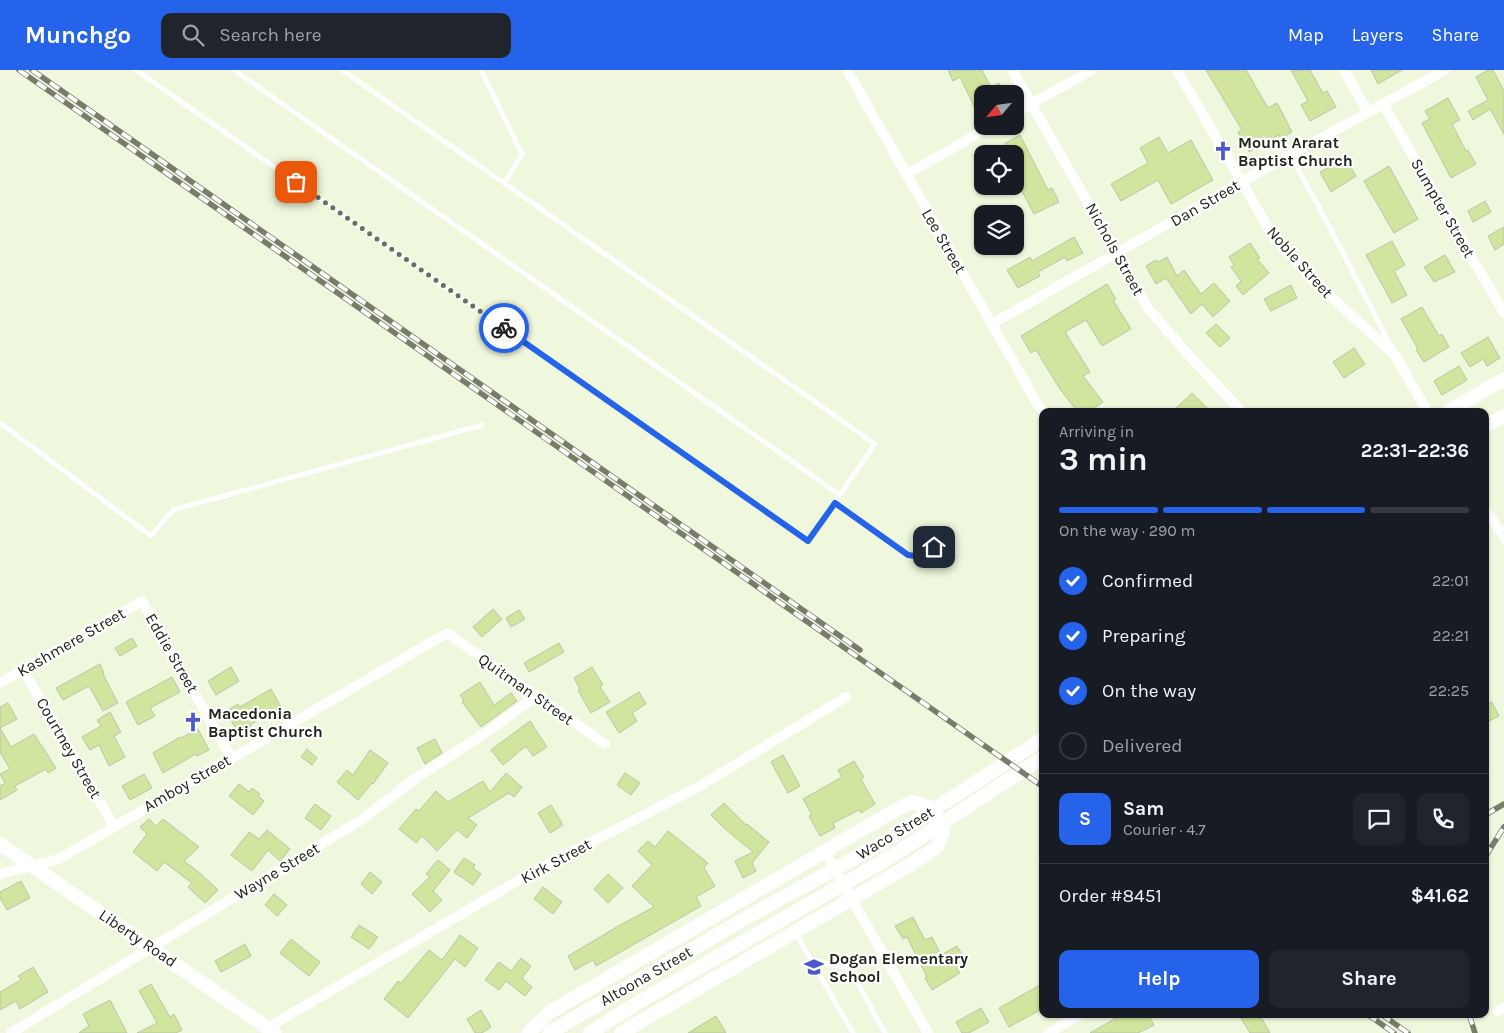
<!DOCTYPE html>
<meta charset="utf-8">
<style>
:root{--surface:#171b24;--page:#20242c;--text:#f1f3f6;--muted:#9ea1a6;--line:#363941;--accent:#2563eb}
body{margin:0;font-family:Karla,sans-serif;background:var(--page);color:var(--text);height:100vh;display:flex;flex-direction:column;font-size:19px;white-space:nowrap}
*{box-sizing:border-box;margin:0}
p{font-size:16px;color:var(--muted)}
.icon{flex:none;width:28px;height:28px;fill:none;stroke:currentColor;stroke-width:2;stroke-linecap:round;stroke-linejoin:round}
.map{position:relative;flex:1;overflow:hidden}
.details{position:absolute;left:1039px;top:338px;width:450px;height:610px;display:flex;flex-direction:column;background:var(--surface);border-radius:10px;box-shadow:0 1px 4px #0004}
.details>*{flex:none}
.needle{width:32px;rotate:241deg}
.fabs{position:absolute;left:974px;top:15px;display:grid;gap:10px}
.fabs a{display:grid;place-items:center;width:50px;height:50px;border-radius:10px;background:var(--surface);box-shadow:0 1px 4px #0004;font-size:25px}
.pin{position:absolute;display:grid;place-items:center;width:42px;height:42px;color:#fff;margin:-21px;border-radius:10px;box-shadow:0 2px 8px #0006}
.courier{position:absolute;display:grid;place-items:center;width:50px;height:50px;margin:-25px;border:4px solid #2563eb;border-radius:50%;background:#fff;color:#222;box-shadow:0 1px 6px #0007}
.headline em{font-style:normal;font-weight:700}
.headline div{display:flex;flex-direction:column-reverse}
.headline{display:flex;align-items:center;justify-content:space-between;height:85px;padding:0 20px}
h1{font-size:32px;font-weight:700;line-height:38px}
.bar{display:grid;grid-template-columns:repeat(4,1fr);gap:8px 5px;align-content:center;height:60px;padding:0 20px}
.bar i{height:6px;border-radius:4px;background:var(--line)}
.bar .current{background:var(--accent)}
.bar p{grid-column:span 4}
.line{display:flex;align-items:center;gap:12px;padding:0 20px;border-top:1px solid var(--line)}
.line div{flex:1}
.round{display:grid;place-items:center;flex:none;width:52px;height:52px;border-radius:10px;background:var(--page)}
ol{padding:0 20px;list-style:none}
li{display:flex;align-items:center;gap:15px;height:55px}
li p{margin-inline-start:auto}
li .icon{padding:5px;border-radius:50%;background:var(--accent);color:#fff;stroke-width:4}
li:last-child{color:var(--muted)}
li i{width:28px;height:28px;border:2px solid var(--line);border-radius:50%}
.action{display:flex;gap:10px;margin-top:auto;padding:10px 20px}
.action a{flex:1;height:58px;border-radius:10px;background:var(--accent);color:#fff;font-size:20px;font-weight:700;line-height:58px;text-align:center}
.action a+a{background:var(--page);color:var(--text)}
header{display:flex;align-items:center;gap:30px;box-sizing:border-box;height:70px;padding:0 25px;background:var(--accent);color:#fff}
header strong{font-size:24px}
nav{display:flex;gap:28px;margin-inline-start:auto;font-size:18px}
.search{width:350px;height:45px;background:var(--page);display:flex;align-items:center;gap:12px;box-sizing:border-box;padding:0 18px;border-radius:10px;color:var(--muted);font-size:19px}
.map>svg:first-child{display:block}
</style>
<header>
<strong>Munchgo</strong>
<div class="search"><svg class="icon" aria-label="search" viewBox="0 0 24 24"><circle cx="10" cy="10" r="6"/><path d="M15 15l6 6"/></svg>Search here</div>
<nav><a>Map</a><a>Layers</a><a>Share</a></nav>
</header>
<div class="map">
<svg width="1504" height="963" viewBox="0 0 1504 963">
<rect width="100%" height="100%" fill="#eff8dc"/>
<path fill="#d0e59d" stroke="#bbc4a9" d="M 948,0 L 982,0 L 991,17 L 999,13 L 1005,24 L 982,24 L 982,53 L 960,7 L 953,11 Z
M 1206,0 L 1246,0 L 1268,38 L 1277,33 L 1292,62 L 1281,68 L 1279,65 L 1249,82 L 1238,62 L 1242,60 Z
M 1291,0 L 1310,0 L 1323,23 L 1327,21 L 1336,37 L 1310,51 L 1301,35 L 1308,31 Z
M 1371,0 L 1402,0 L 1378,14 Z
M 1488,0 L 1493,0 L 1504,21 L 1504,64 L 1490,39 L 1473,50 L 1468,41 L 1488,30 L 1476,7 Z
M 1448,28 L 1460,50 L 1452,54 L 1466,81 L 1468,80 L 1476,94 L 1451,108 L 1422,53 L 1430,49 L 1425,41 Z
M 1020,65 L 1048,120 L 1052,118 L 1059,132 L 1034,144 L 1015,108 L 1015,84 L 1009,84 L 1004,74 Z
M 1159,67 L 1168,83 L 1191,70 L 1213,110 L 1171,134 L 1158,110 L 1121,131 L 1111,114 L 1148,93 L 1140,78 Z
M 1345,88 L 1356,106 L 1331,122 L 1320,102 Z
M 1389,96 L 1418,149 L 1394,163 L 1364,111 Z
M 1485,131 L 1491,142 L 1473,152 L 1468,141 Z
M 1504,157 L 1504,174 L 1495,180 L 1488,166 Z
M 1074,167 L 1083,183 L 1067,191 L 1065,187 L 1038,202 L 1040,206 L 1018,218 L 1007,200 L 1030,187 L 1032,191 Z
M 1392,171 L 1405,195 L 1394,201 L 1407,225 L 1392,233 L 1366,185 Z
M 1250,173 L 1260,188 L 1257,189 L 1269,203 L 1243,225 L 1236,216 L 1241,211 L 1231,197 L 1234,195 L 1229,187 Z
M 1445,185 L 1455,202 L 1434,212 L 1424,197 Z
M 1167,187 L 1177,206 L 1184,200 L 1201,224 L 1214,213 L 1230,231 L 1213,247 L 1202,234 L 1191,244 L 1166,208 L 1156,214 L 1146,196 L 1156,190 L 1158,192 Z
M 1107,214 L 1116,229 L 1113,230 L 1131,259 L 1102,276 L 1086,250 L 1065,262 L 1090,302 L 1083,306 L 1103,332 L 1090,341 L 1077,341 L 1060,319 L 1036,280 L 1031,283 L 1021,266 Z
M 1291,215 L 1297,228 L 1271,241 L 1264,229 Z
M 1422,237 L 1439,266 L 1442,264 L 1449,277 L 1424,292 L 1416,280 L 1418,279 L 1401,249 Z
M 1216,254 L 1230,268 L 1220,277 L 1206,263 Z
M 1488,267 L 1500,288 L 1487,296 L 1483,289 L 1470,297 L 1461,283 Z
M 1354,278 L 1365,294 L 1344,308 L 1333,292 Z
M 1459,296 L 1467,310 L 1442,325 L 1434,311 Z
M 1192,323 L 1210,341 L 1173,341 Z
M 493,539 L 502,549 L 482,567 L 473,557 Z
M 519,540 L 525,549 L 511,557 L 506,548 Z
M 132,568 L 137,576 L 120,586 L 115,578 Z
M 559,573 L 564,582 L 529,602 L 524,593 Z
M 100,594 L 104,603 L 103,604 L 118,633 L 103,641 L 89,616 L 63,630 L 56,618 Z
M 231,597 L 239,611 L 216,625 L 208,611 Z
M 592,597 L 603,615 L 600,617 L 610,632 L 591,643 L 578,620 L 580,619 L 574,608 Z
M 172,607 L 180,622 L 150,638 L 155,646 L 138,655 L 126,632 Z
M 480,612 L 494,635 L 511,623 L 517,631 L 481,657 L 462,632 L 464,631 L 460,625 Z
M 271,619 L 281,637 L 250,655 L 252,658 L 239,665 L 226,641 L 238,634 L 240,637 Z
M 639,622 L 646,634 L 632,643 L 637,651 L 619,663 L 606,642 Z
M 1492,632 L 1499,646 L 1485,653 L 1485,636 Z
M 8,633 L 17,649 L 0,658 L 11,677 L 34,664 L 56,698 L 48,703 L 46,699 L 15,716 L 17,720 L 0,730 L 0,716 L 5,713 L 0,704 L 10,699 L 0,682 L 0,637 Z
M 110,642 L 121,662 L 114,666 L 125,687 L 109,696 L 99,675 L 90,680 L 82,667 L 101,656 L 97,650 Z
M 530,651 L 547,677 L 533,686 L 526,676 L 503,695 L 491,680 Z
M 198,659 L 209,680 L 197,686 L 196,684 L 163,703 L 153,683 L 180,667 L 181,668 Z
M 435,669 L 442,683 L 425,694 L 417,678 Z
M 307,679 L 317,688 L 312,695 L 301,687 Z
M 370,680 L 388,693 L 373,714 L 372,713 L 358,730 L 337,712 L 347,700 L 353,705 Z
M 783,685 L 800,716 L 788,723 L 771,692 Z
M 854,691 L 864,707 L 861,709 L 875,734 L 861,743 L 859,740 L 833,753 L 835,758 L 820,766 L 809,746 L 812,745 L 803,729 L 842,707 L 838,700 Z
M 506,703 L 522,717 L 514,727 L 509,723 L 468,748 L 477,755 L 467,768 L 457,760 L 437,781 L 422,766 L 416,773 L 399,759 L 416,739 L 419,741 L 436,721 L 448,732 L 483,711 L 490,722 Z
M 625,703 L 640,713 L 631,725 L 617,715 Z
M 144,704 L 152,718 L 130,730 L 122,716 Z
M 239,714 L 249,722 L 252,718 L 260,724 L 258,726 L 264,731 L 253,745 L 229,726 Z
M 724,733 L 746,755 L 747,754 L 769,772 L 752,793 L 756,801 L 743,808 L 735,791 L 753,782 L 724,758 L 711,745 Z
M 315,734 L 331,746 L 321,760 L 305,748 Z
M 551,735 L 563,755 L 550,763 L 538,743 Z
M 149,749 L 156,756 L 163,749 L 199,777 L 184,791 L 200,803 L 218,820 L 205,833 L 188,817 L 192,813 L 164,792 L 157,801 L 133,782 L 147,764 L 140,757 Z
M 267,760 L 290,779 L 280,791 L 268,780 L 252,801 L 231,785 L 249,762 L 259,769 Z
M 668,761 L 708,793 L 704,798 L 715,816 L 696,827 L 701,836 L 596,896 L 593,890 L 575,900 L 568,886 L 620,855 L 654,837 L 632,816 L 652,795 L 638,781 L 648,771 L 655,777 Z
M 464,788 L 475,795 L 473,798 L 481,804 L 473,815 L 454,802 Z
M 438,790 L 450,800 L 433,821 L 442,830 L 430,842 L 412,824 L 430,807 L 426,804 Z
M 370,802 L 382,812 L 372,824 L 361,814 Z
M 608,804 L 623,818 L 608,833 L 594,819 Z
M 21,811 L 30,828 L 7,840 L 0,828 L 0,822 Z
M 543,817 L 562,832 L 553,844 L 534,829 Z
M 274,824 L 287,835 L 277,846 L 265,835 Z
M 913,847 L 925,870 L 932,867 L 941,885 L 957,876 L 967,893 L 957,899 L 960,903 L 932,920 L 925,908 L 927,907 L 907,867 L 903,869 L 895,856 Z
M 359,855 L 378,867 L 369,879 L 351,867 Z
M 460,865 L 478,878 L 465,897 L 455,889 L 408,948 L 384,929 L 398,911 L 401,913 L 429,880 L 442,890 Z
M 291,869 L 320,892 L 309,906 L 280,883 Z
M 245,874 L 251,886 L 221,902 L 215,891 Z
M 521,888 L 531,896 L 522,908 L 532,917 L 525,926 L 506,911 L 499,920 L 485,910 L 499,892 L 511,901 Z
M 33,897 L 48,922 L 20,939 L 16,931 L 0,940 L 0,922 L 21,910 L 18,906 Z
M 151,914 L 170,947 L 174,944 L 182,960 L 176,963 L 137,963 L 157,953 L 139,921 Z
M 1042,914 L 1042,939 L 1009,957 L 999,938 Z
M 110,930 L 127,963 L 79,963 L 89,956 L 83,944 Z
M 981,938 L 989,952 L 969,963 L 962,963 L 956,952 Z
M 481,940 L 491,957 L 482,963 L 475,963 L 467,949 Z
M 1123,944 L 1148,944 L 1154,955 L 1138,963 L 1090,963 Z
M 1248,944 L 1259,944 L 1270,963 L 1250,963 L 1241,948 Z
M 716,946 L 726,963 L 688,963 Z"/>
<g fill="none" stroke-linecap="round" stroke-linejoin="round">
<path stroke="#fff" stroke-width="5" d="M 136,0 L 808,471 L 875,374 L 504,113
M 234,0 L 840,425
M 342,0 L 504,113 L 522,84 L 481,0
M 1290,85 L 1316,132
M 1318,135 L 1392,278
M 0,353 L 151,466 L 173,440 L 482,355
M 835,433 L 908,485 L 915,486 L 935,477
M 1499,460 L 1504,472
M 795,862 L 853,963
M 810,889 L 850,899 L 885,963"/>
<path stroke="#fff" stroke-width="10" d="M 847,0 L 1038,335 L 1043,341
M 1012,0 L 1148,238 L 1185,281 L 1241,341
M 1177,0 L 1274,168 L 1319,216 L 1395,285 L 1427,341
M 1344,0 L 1368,42
M 1383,34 L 1504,243
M 1015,43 L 1092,0
M 906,105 L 991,56
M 992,254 L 1241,112 L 1445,0
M 1485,439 L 1499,460
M 23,600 L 114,756
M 0,613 L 142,531 L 231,687
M 825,782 L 928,963
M 0,804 L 59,789 L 447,563 L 605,674
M 1498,941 L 1504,937
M 267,958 L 531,803 L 700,716 L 846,627
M 11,963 L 361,750 L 416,708 L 490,660 L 536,626
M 1048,963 L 1082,944"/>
<path stroke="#fff" stroke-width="14" d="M 1449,341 L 1504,309
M 1485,356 L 1504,346
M 0,774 L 275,963
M 528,963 L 550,942 L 899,738 L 913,732 L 929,737 L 943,761 L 937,777 L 910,795 L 621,963
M 549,963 L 744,849 L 884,772 L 1042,669
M 590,963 L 634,935 L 892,786 L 1042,688"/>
<defs>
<path id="rail" d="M 19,0 L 1042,716
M 32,0 L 860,580
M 1485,745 L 1504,734
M 1485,787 L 1504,757
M 1367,944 L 1394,963
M 1381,944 L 1408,963
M 1469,944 L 1475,963"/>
</defs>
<use href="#rail" stroke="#777c6b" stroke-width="5.5"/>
<use href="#rail" stroke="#fff" stroke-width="4" stroke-dasharray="11" stroke-linecap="butt"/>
</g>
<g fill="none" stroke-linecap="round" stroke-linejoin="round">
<path stroke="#696e5e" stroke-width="5" stroke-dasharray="0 9" d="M 296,112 L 504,258"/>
<path stroke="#2563eb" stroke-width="6" d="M 504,258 L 808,471 L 835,433 L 908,485 L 915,486 L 934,477"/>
</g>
<defs>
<symbol id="church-bare" viewBox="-9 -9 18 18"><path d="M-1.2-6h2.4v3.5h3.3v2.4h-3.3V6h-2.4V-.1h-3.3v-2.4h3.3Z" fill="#4d58ce" stroke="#fff" stroke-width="2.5" paint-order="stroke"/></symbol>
<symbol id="school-bare" viewBox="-9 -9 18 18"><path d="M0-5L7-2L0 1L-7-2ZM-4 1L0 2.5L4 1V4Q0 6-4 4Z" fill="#4d58ce" stroke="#fff" stroke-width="2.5" paint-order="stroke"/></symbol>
</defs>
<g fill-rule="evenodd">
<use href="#church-bare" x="1209" y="67" width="28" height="28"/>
<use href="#church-bare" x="179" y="638" width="28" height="28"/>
<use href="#school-bare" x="800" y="883" width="28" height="28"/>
</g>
<g text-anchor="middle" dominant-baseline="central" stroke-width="4.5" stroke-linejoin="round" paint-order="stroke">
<g font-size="16" font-weight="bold" fill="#21241a" stroke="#fff" text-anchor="start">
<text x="1238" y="72">Mount Ararat<tspan x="1238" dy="18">Baptist Church</tspan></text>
<text x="208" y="643">Macedonia<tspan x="208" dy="18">Baptist Church</tspan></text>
<text x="829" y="888">Dogan Elementary<tspan x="829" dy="18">School</tspan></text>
</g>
<g font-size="16" fill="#21241a" stroke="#fff">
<text transform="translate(1205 133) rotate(-30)">Dan Street</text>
<text transform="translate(1443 138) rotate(60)">Sumpter Street</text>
<text transform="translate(944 171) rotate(60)">Lee Street</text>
<text transform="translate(1115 179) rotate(61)">Nichols Street</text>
<text transform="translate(1300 192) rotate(48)">Noble Street</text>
<text transform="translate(71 572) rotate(-30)">Kashmere Street</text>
<text transform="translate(172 583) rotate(60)">Eddie Street</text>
<text transform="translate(526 619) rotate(35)">Quitman Street</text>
<text transform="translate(69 678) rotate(60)">Courtney Street</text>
<text transform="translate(187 713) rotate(-30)">Amboy Street</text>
<text transform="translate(895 763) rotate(-31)">Waco Street</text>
<text transform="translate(556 791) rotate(-28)">Kirk Street</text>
<text transform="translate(277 801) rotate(-31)">Wayne Street</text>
<text transform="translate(138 868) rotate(34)">Liberty Road</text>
<text transform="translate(646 906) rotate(-30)">Altoona Street</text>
</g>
</g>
</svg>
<div class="fabs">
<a><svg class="needle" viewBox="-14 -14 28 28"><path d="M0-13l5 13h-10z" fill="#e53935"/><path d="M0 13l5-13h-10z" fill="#9ea1a6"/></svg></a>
<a><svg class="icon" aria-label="locate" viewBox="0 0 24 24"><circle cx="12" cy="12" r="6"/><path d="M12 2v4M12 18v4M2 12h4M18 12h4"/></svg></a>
<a><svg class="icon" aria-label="layers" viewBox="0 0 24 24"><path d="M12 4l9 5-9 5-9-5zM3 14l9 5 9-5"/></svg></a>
</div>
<div class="pin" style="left:296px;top:112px;background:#ea580c"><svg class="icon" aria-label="bag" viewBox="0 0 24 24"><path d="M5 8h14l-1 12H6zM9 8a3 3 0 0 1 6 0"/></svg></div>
<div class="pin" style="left:934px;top:477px;background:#1f2937"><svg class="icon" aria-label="home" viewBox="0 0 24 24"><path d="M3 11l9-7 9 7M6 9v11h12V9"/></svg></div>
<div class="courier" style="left:504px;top:258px"><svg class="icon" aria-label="bike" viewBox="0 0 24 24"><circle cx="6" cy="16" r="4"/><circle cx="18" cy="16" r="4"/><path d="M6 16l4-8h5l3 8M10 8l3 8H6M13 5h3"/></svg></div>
<section class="details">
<div class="headline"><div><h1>3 min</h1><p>Arriving in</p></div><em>22:31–22:36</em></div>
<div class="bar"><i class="current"></i><i class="current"></i><i class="current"></i><i></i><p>On the way · 290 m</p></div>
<ol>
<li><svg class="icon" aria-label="check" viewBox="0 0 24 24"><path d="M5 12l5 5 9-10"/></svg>Confirmed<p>22:01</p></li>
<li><svg class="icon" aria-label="check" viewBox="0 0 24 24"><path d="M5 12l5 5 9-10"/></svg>Preparing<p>22:21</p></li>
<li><svg class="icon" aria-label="check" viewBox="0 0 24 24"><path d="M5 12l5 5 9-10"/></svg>On the way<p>22:25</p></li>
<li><i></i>Delivered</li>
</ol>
<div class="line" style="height:90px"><b class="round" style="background:var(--accent);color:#fff">S</b><div><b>Sam</b><p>Courier · 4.7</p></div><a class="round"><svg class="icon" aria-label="chat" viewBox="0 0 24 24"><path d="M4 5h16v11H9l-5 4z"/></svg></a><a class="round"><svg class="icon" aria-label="phone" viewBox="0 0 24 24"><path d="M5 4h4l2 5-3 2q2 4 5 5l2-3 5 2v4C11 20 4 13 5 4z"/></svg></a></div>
<div class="line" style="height:65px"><div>Order #8451</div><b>$41.62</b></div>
<div class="action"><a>Help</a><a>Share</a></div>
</section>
</div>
